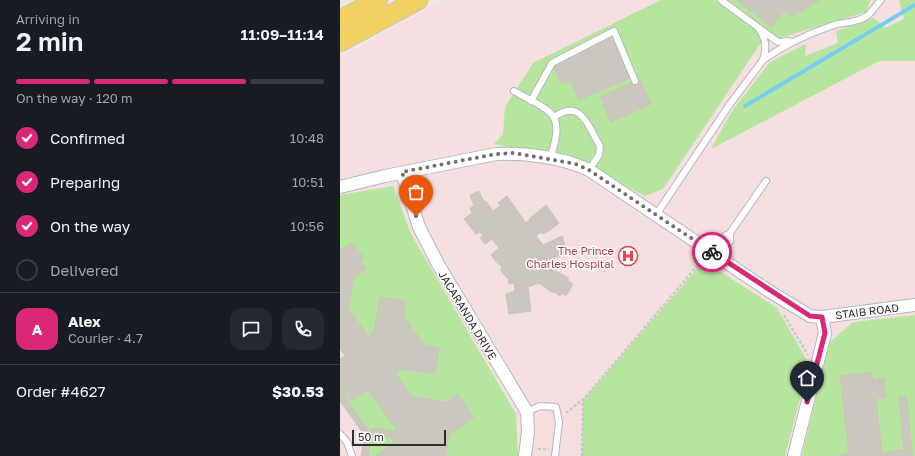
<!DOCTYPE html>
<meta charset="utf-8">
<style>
:root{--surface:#171b24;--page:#242831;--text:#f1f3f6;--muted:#9ea1a6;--line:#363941;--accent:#db2777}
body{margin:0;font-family:"Golos Text",sans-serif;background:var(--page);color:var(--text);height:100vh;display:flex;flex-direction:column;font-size:15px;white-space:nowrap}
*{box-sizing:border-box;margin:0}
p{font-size:13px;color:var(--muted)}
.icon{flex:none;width:22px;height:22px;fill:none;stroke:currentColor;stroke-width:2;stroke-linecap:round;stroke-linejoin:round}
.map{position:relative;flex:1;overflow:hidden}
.details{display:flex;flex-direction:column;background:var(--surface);width:340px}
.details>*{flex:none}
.scale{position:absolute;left:12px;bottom:10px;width:94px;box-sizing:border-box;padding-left:4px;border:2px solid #2e2e2e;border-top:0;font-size:11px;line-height:14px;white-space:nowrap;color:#2e2e2e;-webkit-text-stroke:3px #fff;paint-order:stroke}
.pin{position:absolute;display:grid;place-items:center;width:34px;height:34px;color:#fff;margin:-41px -17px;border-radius:50% 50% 50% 0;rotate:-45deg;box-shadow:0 0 4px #0007}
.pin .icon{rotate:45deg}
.courier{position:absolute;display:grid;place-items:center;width:40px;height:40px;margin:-20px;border:3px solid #db2777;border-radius:50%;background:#fff;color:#222;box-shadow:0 1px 5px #0007}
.headline em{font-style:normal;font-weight:600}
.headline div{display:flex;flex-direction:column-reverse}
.headline{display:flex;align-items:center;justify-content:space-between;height:68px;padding:0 16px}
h1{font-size:26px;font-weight:600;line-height:30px}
.bar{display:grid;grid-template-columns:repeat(4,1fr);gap:6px 4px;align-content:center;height:48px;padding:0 16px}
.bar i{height:5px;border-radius:3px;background:var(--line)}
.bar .selected{background:var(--accent)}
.bar p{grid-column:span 4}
.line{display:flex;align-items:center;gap:10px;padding:0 16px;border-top:1px solid var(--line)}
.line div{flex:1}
.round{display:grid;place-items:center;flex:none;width:42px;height:42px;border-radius:12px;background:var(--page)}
ol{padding:0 16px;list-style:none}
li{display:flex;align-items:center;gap:12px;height:44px}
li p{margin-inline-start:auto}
li .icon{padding:4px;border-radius:50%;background:var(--accent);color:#fff;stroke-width:4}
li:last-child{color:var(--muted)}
li i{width:22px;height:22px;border:2px solid var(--line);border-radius:50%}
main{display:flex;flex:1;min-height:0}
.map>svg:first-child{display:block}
</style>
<main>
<section class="details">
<div class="headline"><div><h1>2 min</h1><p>Arriving in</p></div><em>11:09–11:14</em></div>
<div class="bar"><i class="selected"></i><i class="selected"></i><i class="selected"></i><i></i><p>On the way · 120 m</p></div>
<ol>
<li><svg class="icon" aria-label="check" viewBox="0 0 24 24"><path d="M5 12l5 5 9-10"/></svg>Confirmed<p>10:48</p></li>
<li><svg class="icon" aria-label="check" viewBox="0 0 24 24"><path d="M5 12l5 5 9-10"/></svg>Preparing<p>10:51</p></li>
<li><svg class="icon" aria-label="check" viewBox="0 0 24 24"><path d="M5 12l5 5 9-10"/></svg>On the way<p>10:56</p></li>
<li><i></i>Delivered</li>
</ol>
<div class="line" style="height:72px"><b class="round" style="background:var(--accent);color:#fff">A</b><div><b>Alex</b><p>Courier · 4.7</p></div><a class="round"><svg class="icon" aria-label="chat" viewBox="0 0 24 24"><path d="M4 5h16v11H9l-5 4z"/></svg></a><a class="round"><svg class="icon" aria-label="phone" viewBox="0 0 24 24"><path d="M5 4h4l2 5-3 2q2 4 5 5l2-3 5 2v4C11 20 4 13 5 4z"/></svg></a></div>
<div class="line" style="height:52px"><div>Order #4627</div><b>$30.53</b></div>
</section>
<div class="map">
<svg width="575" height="456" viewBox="0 0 575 456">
<rect width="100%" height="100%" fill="#efe9e1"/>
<path fill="#f5dfe0" d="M 103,0 L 575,0 L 575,456 L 0,456 L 0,57 Z"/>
<path fill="#b6e59e" d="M 321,0 L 531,0 L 526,12 L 420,44 L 323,189 L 305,196 L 236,161 L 154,144 L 163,134 L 165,107 L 193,63 Z
M 559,0 L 575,0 L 575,61 L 539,61 L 371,149 L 392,111 L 430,62 L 466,44 L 465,56 L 498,43 L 496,31 L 534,18 L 545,28 L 564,19 Z
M 53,186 L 71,234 L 176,414 L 178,456 L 109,456 L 106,453 L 109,435 L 134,417 L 118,394 L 107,402 L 71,396 L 55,373 L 61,369 L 95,374 L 99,348 L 85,346 L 64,316 L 66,302 L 40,298 L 34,331 L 28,336 L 8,308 L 14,278 L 26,269 L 20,261 L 24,258 L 13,243 L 0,250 L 0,195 Z
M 364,261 L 437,308 L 469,364 L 445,456 L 242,456 L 243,400 Z
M 575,315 L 575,456 L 462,456 L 489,343 L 513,322 Z
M 0,385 L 28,389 L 56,429 L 53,443 L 36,456 L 28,456 L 24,435 L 0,401 Z"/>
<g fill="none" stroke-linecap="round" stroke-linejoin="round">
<path stroke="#75cff0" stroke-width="4" d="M 405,106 L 575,5"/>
</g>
<path fill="#cbc7bf" stroke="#cbc5ba" d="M 397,0 L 453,0 L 432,27 Z
M 453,0 L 480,0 L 453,17 L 445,11 Z
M 273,35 L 292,77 L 239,100 L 230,80 L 222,84 L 213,65 Z
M 300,79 L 311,104 L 271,122 L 260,97 Z
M 139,191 L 144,202 L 146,201 L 153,211 L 161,205 L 158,203 L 167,196 L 186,223 L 190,220 L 189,219 L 206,205 L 219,223 L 209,231 L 202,234 L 201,232 L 196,236 L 203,245 L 222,236 L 228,253 L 208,260 L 209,268 L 229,278 L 227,280 L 233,284 L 226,296 L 222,293 L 220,296 L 214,292 L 213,293 L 199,283 L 188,287 L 191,311 L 169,314 L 166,294 L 175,291 L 174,283 L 169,284 L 168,277 L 167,278 L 161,271 L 161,265 L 163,263 L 159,265 L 151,255 L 159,248 L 152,239 L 145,244 L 140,238 L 143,236 L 140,232 L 136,234 L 124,219 L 132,213 L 130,208 L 134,206 L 130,195 Z
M 13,243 L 24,258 L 20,261 L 26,269 L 14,278 L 8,308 L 28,336 L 34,331 L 40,297 L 66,302 L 64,316 L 85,346 L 99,348 L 95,374 L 61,369 L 55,373 L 71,396 L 107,402 L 118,394 L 134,417 L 109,435 L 106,453 L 109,456 L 36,456 L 53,443 L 56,429 L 28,389 L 11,401 L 0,385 L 0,359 L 5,356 L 0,349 L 0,250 Z
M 532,372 L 533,380 L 544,378 L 546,397 L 536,398 L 542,453 L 564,450 L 559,397 L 566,396 L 573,456 L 499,456 L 509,452 L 500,376 Z
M 2,388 L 6,394 L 4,395 L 29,431 L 34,428 L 55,432 L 54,438 L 36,435 L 31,438 L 28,456 L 21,456 L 25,436 L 0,401 L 0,390 Z"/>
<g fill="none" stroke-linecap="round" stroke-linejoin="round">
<defs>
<path id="service" d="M 381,0 L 438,42 L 449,41
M 423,60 C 444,45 470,33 494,25 C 505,22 517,23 527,16 C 532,12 536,5 541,0
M 174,91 C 212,113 226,111 210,159
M 191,101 L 212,63 L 274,31 L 295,81
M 214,117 C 241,98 248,126 260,146 L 259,155 L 249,170
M 316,215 L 390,104 L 423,60 C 427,48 426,40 419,29
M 373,253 L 383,237 L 390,233 L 426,181
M 379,257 L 390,241 L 390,233
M 187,412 L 200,406 L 216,407 L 219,422 L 215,456
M 0,434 L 7,442 L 12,456"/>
<path id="minor" d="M 62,173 L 79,227 L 98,264 L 187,412 L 188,432 L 185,456
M 0,187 L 45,176 L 156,154 C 186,153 222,157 249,170 L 429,291 L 470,316 L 482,317 L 575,305
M 454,456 L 485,333 L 482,317"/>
<path id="primary" d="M 0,20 L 38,0
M 0,42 L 78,0"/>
</defs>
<use href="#service" stroke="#b4b7c1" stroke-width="8"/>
<use href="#minor" stroke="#b4b7c1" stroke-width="14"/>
<use href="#primary" stroke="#c9c9c9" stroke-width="21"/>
<path stroke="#c9c9c9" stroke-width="2.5" stroke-dasharray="3 2" stroke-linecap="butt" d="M 444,315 L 468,355
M 226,413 L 242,400
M 198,449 L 209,449
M 242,456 L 243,400 L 363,259"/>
<use href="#service" stroke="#fff" stroke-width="6"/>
<use href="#minor" stroke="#fff" stroke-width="12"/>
<use href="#primary" stroke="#f2d163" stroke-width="19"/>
</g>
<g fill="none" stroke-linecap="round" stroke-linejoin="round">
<path stroke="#726f6d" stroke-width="4" stroke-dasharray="0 7.2" d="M 76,216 L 62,172 L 156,154 L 174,153 L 236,164 L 249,170 L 372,252"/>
<path stroke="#db2777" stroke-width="5" d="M 372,252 L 470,316 L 482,317 L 485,333 L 467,402"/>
</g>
<defs>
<symbol id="hospital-ring" viewBox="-11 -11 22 22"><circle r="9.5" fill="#fff" stroke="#e0444e" stroke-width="1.5"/><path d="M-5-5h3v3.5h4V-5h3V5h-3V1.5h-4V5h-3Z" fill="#e0444e"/></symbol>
</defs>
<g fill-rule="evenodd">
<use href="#hospital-ring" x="277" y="245" width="22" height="22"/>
</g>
<g text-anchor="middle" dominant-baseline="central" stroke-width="3" stroke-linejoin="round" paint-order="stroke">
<g font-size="11" fill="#be3a42" stroke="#fff" text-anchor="end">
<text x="274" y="250">The Prince<tspan x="274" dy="13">Charles Hospital</tspan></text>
</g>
<g font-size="11" fill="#2e2e2e" stroke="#fff">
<text transform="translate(527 311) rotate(-7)">STAIB ROAD</text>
<text transform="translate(128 315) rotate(59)">JACARANDA DRIVE</text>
</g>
</g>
</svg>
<div class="scale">50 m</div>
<div class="pin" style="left:76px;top:216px;background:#ea580c"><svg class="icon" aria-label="bag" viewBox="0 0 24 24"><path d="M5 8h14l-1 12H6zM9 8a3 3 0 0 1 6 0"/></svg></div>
<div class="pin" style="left:467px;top:402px;background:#1f2937"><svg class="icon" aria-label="home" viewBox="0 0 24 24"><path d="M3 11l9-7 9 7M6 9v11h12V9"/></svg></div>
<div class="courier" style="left:372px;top:252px"><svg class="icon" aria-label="bike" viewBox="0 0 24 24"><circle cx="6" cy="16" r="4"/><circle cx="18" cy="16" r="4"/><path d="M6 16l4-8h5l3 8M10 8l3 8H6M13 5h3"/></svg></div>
</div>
</main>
